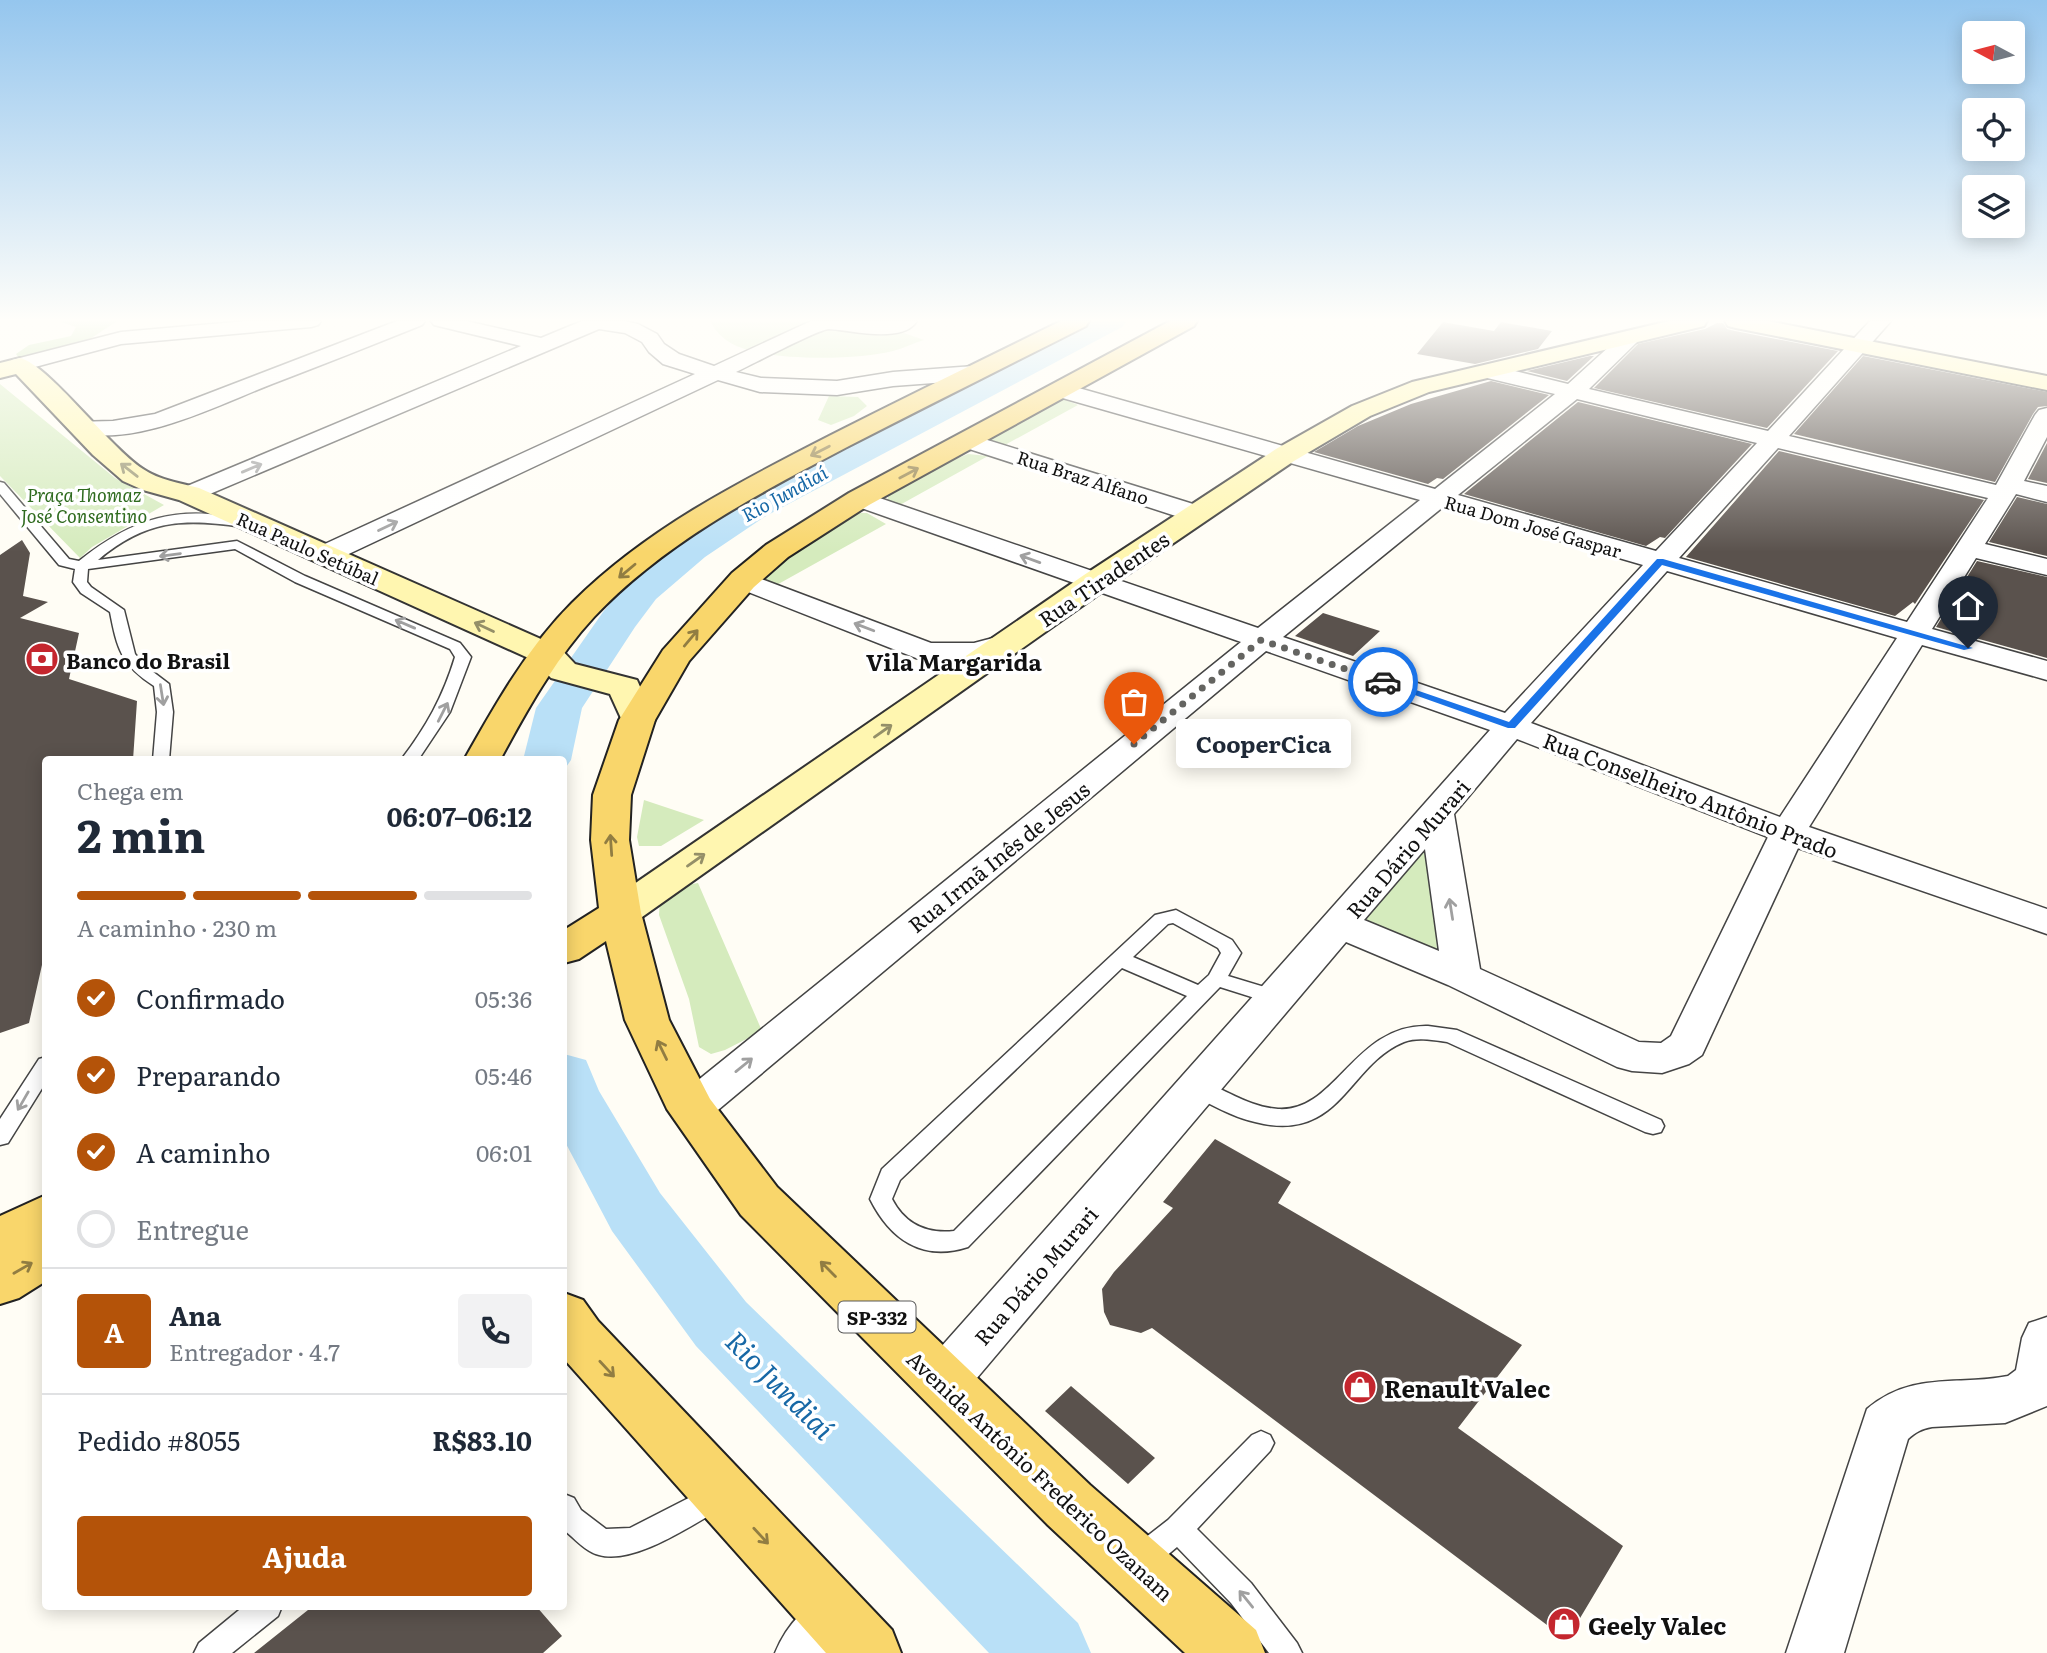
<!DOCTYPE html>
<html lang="pt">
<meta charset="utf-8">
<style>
:root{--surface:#fff;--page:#f2f2f3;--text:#1f2937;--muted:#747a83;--line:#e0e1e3;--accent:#b45309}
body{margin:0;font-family:Literata,serif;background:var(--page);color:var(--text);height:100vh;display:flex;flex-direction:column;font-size:26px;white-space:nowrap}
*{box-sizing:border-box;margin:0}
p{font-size:23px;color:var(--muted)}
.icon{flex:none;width:38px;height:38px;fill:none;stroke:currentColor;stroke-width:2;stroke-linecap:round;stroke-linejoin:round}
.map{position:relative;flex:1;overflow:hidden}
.details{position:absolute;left:42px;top:756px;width:525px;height:854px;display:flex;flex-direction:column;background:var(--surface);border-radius:7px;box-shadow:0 4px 18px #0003}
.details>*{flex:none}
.needle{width:46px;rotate:277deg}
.controls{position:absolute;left:1962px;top:21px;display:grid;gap:14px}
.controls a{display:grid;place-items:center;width:63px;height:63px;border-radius:7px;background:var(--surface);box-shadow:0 4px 18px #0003;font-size:35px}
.pin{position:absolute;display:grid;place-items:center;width:60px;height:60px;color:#fff;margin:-72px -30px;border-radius:50% 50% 50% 0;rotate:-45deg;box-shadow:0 0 7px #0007}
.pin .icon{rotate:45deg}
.courier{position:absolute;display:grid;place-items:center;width:70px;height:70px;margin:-35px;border:5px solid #1a73e8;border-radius:50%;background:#fff;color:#222;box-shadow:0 2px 9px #0007}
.bubble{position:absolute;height:49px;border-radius:7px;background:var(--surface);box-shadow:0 4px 18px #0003;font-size:23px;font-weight:700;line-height:49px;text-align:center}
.overview em{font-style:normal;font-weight:700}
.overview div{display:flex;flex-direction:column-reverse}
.overview{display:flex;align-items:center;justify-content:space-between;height:119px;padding:0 35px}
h1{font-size:46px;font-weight:700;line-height:52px}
.bar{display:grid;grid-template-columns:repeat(4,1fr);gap:10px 7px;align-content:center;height:84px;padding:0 35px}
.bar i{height:9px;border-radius:5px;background:var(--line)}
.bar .on{background:var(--accent)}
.bar p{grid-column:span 4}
.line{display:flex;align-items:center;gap:18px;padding:0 35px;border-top:2px solid var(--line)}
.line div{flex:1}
.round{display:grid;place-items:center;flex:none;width:74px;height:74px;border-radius:7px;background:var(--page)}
ol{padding:0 35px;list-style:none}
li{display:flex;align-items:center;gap:21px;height:77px}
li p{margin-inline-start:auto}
li .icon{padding:7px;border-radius:50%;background:var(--accent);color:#fff;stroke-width:4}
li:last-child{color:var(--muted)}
li i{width:38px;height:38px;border:4px solid var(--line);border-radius:50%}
.action{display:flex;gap:14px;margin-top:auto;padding:14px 35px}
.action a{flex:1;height:80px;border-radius:7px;background:var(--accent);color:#fff;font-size:28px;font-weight:700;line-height:80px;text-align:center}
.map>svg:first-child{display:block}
</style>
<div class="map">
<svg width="2047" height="1653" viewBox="0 0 2047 1653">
<rect width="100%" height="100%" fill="#fffdf5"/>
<path fill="#d5ebbd" d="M 710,321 L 802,321 L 843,329 L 889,328 L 924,340 C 914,343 904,348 893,351 C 859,360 775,361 742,348 C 727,343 717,334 710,321 Z
M 0,384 L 115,478 L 164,505 L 92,547 L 80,558 L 0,476 Z
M 829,396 L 858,397 L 867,406 L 854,416 L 831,425 L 818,420 Z
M 1063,399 L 1078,405 L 1003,446 L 991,442 L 989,438 L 1054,401 Z
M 968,454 L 988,456 L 898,506 L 887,501 L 889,494 L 948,462 Z
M 854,513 L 867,513 L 886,524 L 773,587 L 763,579 L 762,574 Z
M 644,800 L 704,820 L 661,846 L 639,846 L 637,837 Z
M 1428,846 L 1435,901 L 1437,953 L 1358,920 Z
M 698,883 L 762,1031 L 725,1050 L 711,1054 L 699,1047 L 689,999 L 659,915 L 660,898 L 681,886 Z"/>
<path fill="#b9dc9c" d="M 58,321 L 117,321 L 87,341 L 19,358 L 16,354 L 29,345 L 71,336 L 76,327 Z"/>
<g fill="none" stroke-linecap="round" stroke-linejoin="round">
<path fill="#b9e0f7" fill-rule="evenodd" d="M 1090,321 L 1127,321 L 1122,327 L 766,516 L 705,557 L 656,599 L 635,627 L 582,708 L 571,760 L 564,770 L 564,760 L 523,760 L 536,708 L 603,612 L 628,581 L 677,541 L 740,500 Z
M 564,1054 L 586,1060 L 599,1091 L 660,1193 L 746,1302 L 1078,1623 L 1091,1653 L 989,1653 L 696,1346 L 612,1231 L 564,1140 Z"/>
</g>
<path fill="#5a524d" d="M 1443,322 L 1494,331 L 1501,322 L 1552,331 L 1538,349 L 1475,364 L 1417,354 Z
M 1717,323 L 1723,323 L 1727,329 L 1735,331 L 1838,351 L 1767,428 L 1594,388 L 1638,344 L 1705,329 Z
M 1590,356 L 1594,356 L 1567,381 L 1527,371 Z
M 1863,356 L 2047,392 L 2047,406 L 2038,407 L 2033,414 L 1995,482 L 1794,434 Z
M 1491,381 L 1549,395 L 1443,479 L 1437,478 L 1428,484 L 1314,452 L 1358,426 L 1411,404 Z
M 1578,402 L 1752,444 L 1665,538 L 1660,537 L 1646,546 L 1464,494 Z
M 2047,443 L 2047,483 L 2028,479 Z
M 1779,451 L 1984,500 L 1915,604 L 1913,602 L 1895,616 L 1686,557 Z
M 2017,497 L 2047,504 L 2047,556 L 1989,542 Z
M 22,540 L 30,553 L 23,596 L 48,602 L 20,618 L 79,633 L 69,679 L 137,701 L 133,760 L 46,760 L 46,947 L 29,1023 L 0,1033 L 0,555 Z
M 1977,561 L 2047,577 L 2047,658 L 1936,627 Z
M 1323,613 L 1380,631 L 1353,656 L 1295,636 Z
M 1215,1139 L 1291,1182 L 1278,1203 L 1522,1345 L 1458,1428 L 1623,1546 L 1567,1640 L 1152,1328 L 1141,1333 L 1110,1325 L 1104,1312 L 1102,1289 L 1114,1272 L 1173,1208 L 1163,1202 Z
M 1071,1386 L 1155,1458 L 1128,1484 L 1045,1411 Z
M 313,1606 L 536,1606 L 562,1636 L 543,1653 L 254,1653 Z"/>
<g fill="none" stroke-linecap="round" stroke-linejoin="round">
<defs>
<path id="lane" d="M 0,482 L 4,483 L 69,559 L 79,561 C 133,518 178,504 247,520 L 247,526 L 242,527 C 182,518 146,520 98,560 L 237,541 L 305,576 L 460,643 L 471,657 L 450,712 L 418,760 L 401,760 C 426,727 443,697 455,657 L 450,649 L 295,582 L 235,549 L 88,569 L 87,582 L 91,587 L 124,610 L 135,654 L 144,665 L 169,684 L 173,712 L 169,760 L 153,760 L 157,712 L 154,686 C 121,665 117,648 110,612 L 81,593 L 73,582 L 75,569 L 59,565 L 0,494 Z
M 1176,910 L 1232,940 L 1241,953 L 1228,976 L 1284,993 L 1287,998 L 1284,1003 L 1277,1005 L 1220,987 L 968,1247 C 922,1262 890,1239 870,1199 L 882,1169 L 1155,915 ZM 1173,923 L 1218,948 L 1221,953 L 1209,975 L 1198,985 L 1133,957 L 1168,924 ZM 1122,968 L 1187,996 L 954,1231 C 926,1234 905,1224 892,1199 L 900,1180 Z
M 1428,1026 L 1457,1030 L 1661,1120 L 1664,1126 L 1661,1132 L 1653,1134 L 1645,1132 L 1447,1042 C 1433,1040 1417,1037 1404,1042 C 1347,1065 1341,1144 1255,1122 C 1232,1117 1211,1104 1190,1094 L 1187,1088 L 1190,1082 L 1198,1080 C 1226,1089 1248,1107 1278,1109 C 1336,1113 1354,1024 1428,1026 Z
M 46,1057 L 46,1082 L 8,1143 L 0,1145 L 0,1119 L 39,1059 Z
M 1261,1431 L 1270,1435 L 1274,1443 L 1270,1451 L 1197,1529 L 1251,1583 L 1297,1643 L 1302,1653 L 1269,1653 L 1231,1603 L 1177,1547 L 1152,1568 L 1142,1572 L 1132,1568 L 1128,1558 L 1132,1548 L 1168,1520 L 1252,1435 Z
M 716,1484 L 726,1488 L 730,1497 L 726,1506 C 694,1523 636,1565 599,1555 C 586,1552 574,1538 564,1530 L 564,1494 L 574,1498 L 581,1510 L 606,1529 L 630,1528 Z
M 244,1606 L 282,1606 L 278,1616 L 232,1653 L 194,1653 L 199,1643 Z"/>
<path id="street" d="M 246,321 L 321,321 L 318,325 L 311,327 L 121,344 L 20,371 L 12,370 L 9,365 L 12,360 L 121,332 Z
M 397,321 L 425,321 L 422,325 C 372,345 322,365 272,384 C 213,407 136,448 72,432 L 68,427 L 72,422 L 113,421 L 155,414 Z
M 431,321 L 466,321 L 541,338 L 582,321 L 624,321 L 638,324 L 657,334 L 664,344 L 679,354 L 714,366 L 811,321 L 917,321 C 903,344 850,330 829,329 C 819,329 751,365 736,372 L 761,378 L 837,381 L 893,372 L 974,366 L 982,368 L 985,373 L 982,378 L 974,380 L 893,386 L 837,395 L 760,392 L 718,380 L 336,560 L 326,562 L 316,560 L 312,554 L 316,548 L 695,374 L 663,364 L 649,352 L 642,342 L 625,333 L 599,329 L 198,499 L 189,502 L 180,499 L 176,494 L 180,489 L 521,346 L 434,325 Z
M 1870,321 L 1891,321 L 1789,436 L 1996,485 L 2035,415 L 2039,410 L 2047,408 L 2047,437 L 2024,481 L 2047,486 L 2047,502 L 2016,494 L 1985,544 L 2047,559 L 2047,575 L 1976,558 L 1932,629 L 2047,661 L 2047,680 L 1922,645 L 1809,827 L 2047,909 L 2047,934 L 1798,848 L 1702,1055 L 1689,1064 L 1662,1073 L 1632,1071 L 1617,1067 L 1448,985 L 1346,942 L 960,1398 L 942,1404 L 924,1398 L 916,1382 L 924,1366 L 1490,730 L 1266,651 L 706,1120 L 691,1125 L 676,1120 L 669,1109 L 676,1098 L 1241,642 L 850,504 L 846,499 L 850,494 L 859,491 L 868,494 L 1258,628 L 1420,500 L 1052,395 L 1049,390 L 1052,385 L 1068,385 L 1435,489 L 1555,394 L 1483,377 L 1480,372 L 1483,367 L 1491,365 L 1568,384 L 1623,334 L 1637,334 L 1640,338 L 1637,342 L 1589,389 L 1768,431 ZM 1577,399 L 1757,443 L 1656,551 L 1458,495 ZM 1778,448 L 1988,498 L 1907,622 L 1679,558 ZM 1443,507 L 1643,565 L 1505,713 L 1283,637 ZM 1667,571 L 1897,638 L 1780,817 L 1531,723 ZM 1517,739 L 1768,837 L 1671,1036 L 1661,1043 L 1639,1042 L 1480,969 L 1454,814 ZM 1425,849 L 1439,951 L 1364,920 Z
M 968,434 L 1206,508 L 1210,514 L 1206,520 L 1197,522 L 1188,520 L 960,446 L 956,441 L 960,436 Z
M 743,572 L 931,643 L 974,643 L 1008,634 L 1018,637 L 1023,643 L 1018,649 C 985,658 951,667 916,658 L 733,586 L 729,580 L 733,574 Z
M 2047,1317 L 2047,1406 L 2005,1423 L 1932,1427 C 1921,1429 1916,1432 1908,1439 L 1844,1653 L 1786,1653 L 1867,1409 C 1912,1371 1956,1386 2008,1376 L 2016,1370 L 2022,1338 L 2029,1323 Z
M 837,1590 L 857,1599 L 866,1619 L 857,1639 L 845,1653 L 775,1653 C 787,1624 808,1602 837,1590 Z"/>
<path id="secondary" d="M 1669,321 L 1707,321 L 1704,326 L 1429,392 L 1370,416 L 1294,461 L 1106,589 L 635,922 L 620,926 L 605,922 L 599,913 L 605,904 L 1084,575 L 1276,449 L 1352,406 L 1412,382 Z
M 1725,321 L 1768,321 L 2047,376 L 2047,390 L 1736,328 L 1728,326 Z
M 20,358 C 49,365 109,447 143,469 C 159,480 180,483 199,488 L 559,647 L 575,664 L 637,680 L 655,720 L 649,727 L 637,731 L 625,727 L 610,694 L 551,678 L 535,661 L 179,500 L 143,490 L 123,481 L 93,455 L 16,374 L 0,378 L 0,363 Z"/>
<path id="primary" d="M 1061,321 L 1089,321 L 1086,326 C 1007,366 927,406 849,446 C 758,494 665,542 594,617 C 555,659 527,710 500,760 L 464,760 C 495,705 527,648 572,603 C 645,530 737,483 829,436 C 906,397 984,359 1061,321 Z
M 1170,321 L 1197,321 L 1194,326 L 869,505 L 788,557 L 754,587 L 689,661 L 655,720 L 631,795 L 629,840 L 641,913 L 669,1020 L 710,1099 L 777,1187 L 1090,1485 L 1256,1630 L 1265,1653 L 1185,1653 L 1048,1525 L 741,1215 L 667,1109 L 625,1020 L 606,941 L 579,959 L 564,963 L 564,930 L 599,908 L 591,840 L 593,795 L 619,720 L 663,650 L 732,573 L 766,545 L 849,493 Z
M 46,1195 L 46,1281 L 19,1298 L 0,1304 L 0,1216 Z
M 564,1293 L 583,1300 L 598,1321 L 892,1630 L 901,1653 L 826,1653 L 564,1359 Z"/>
</defs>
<use href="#lane" stroke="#444" stroke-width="3"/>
<use href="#street" stroke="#444" stroke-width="3"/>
<use href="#secondary" stroke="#333" stroke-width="4"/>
<use href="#primary" stroke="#222" stroke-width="4"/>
<use href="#lane" fill="#fff" fill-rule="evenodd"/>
<use href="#street" fill="#fff" fill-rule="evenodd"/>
<use href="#secondary" fill="#fff6b0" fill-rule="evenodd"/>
<use href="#primary" fill="#f9d66b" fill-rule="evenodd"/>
</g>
<defs><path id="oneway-shaft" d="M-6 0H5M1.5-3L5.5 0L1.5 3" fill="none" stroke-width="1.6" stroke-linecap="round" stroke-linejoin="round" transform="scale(1.75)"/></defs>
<g stroke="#917d42">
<use href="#oneway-shaft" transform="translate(820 451) rotate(153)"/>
<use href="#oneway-shaft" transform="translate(909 473) rotate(-28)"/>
<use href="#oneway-shaft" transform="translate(627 571) rotate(140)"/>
<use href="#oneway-shaft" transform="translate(691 638) rotate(-50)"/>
<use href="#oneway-shaft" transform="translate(611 845) rotate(-94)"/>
<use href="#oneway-shaft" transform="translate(662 1050) rotate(-116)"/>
<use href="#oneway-shaft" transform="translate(23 1268) rotate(-30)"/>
<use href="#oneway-shaft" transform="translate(828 1269) rotate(-135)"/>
<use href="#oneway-shaft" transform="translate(607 1369) rotate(47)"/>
<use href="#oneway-shaft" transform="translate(761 1536) rotate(47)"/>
</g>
<g stroke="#a0a0a0">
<use href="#oneway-shaft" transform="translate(252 468) rotate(-23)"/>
<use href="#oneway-shaft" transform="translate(388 526) rotate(-25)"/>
<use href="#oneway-shaft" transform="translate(170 555) rotate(172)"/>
<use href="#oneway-shaft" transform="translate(1030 559) rotate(-160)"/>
<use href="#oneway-shaft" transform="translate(405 624) rotate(-157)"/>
<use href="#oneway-shaft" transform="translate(864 627) rotate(-159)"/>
<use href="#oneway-shaft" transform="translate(162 695) rotate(81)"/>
<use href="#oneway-shaft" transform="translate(443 712) rotate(-63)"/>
<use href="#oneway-shaft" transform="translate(1451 909) rotate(-99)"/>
<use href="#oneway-shaft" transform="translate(744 1065) rotate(-39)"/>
<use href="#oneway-shaft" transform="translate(23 1101) rotate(120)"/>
<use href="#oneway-shaft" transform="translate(1246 1599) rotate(-129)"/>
</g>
<g stroke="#948f68">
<use href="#oneway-shaft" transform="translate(129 470) rotate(-142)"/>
<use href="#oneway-shaft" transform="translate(484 627) rotate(-155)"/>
<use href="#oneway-shaft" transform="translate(883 731) rotate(-35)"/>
<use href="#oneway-shaft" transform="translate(696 860) rotate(-35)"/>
</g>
<linearGradient id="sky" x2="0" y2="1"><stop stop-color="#95c6ee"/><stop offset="0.58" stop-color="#fffefa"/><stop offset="1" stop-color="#fffefa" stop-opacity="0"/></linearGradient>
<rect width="2047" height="552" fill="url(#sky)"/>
<path fill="#1a73e8" d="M 1657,559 L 1663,559 L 1973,648 L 1964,650 L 1662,565 L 1515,728 L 1508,728 L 1378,682 L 1387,680 L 1509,722 Z"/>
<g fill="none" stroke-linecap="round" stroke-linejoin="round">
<path stroke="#646461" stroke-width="7" stroke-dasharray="0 12.6" d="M 1134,744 L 1261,640 L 1383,682"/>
</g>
<defs>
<symbol id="bank-disc" viewBox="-11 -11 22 22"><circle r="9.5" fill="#c4262e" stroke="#fff"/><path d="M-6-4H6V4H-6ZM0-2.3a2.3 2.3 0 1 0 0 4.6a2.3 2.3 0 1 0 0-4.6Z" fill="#fff"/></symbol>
<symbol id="shop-disc" viewBox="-11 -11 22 22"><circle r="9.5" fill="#c4262e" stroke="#fff"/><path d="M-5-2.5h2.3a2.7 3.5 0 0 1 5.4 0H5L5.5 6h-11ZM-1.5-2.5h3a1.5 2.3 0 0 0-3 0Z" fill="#fff"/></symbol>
</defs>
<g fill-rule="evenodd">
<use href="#bank-disc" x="23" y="640" width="38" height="38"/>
<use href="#shop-disc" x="1341" y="1368" width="38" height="38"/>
<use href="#shop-disc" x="1545" y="1605" width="38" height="38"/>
</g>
<g text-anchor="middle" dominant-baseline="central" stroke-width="7" stroke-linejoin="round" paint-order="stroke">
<g font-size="18" fill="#111" stroke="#fff">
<text transform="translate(1083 477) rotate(18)">Rua Braz Alfano</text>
<text transform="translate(1533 526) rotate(16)">Rua Dom José Gaspar</text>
<text transform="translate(308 548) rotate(24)">Rua Paulo Setúbal</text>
</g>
<g font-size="18" font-style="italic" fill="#2f6b1f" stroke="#fff">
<text x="84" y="494">Praça Thomaz<tspan x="84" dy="21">José Consentino</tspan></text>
</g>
<g font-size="19" font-style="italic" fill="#1768a6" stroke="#fff">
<text transform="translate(784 493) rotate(-29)">Rio Jundiaí</text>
</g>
<rect fill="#fff" stroke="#585858" stroke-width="2" x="838.5" y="1301.5" width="77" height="31" rx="5"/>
<g font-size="19" font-weight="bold" fill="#111">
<text x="877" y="1317">SP-332</text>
</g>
<g font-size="21" fill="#111" stroke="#fff">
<text transform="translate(1103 578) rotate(-34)">Rua Tiradentes</text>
<text transform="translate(1691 794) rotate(21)">Rua Conselheiro Antônio Prado</text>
<text transform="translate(1407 848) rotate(-49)">Rua Dário Murari</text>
<text transform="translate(998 856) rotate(-39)">Rua Irmã Inês de Jesus</text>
<text transform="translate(1035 1275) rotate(-49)">Rua Dário Murari</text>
<text transform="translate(1041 1475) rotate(43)">Avenida Antônio Frederico Ozanam</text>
</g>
<g font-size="21" font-weight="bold" fill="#111" stroke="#fff" text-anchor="start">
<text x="66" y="659">Banco do Brasil</text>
</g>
<g font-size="23" font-weight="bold" fill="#111" stroke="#fff">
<text x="954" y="661">Vila Margarida</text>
</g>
<g font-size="24" font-weight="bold" fill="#111" stroke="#fff" text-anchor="start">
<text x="1384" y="1387">Renault Valec</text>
<text x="1588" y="1624">Geely Valec</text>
</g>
<g font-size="28" font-style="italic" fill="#1768a6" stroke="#fff">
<text transform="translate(781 1384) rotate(45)">Rio Jundiaí</text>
</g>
</g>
</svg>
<div class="controls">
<a><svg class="needle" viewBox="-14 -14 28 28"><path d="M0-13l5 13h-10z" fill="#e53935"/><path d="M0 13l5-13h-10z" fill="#747a83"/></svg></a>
<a><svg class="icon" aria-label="locate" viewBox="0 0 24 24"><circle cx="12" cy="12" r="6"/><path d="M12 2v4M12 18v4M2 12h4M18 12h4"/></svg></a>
<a><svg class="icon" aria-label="layers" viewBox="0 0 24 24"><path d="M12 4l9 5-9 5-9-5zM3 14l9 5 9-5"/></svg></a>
</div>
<div class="pin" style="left:1134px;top:744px;background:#ea580c"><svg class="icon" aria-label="bag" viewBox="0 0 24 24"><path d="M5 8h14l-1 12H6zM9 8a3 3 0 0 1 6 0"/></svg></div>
<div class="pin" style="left:1968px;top:648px;background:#1f2937"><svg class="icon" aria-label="home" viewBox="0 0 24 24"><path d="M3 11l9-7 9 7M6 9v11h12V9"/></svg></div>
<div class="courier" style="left:1383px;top:682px"><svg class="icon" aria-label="car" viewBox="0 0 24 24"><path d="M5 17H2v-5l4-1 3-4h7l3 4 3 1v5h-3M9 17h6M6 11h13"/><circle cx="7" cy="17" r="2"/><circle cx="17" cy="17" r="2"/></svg></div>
<div class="bubble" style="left:1176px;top:719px;width:175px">CooperCica</div>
<section class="details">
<div class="overview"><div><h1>2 min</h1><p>Chega em</p></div><em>06:07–06:12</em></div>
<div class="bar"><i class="on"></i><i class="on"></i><i class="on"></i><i></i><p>A caminho · 230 m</p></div>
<ol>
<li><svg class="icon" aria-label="check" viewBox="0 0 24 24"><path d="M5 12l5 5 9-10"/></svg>Confirmado<p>05:36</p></li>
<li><svg class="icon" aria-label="check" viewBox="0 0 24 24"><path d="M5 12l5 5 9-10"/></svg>Preparando<p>05:46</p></li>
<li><svg class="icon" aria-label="check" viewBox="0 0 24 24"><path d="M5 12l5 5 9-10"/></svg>A caminho<p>06:01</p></li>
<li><i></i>Entregue</li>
</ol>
<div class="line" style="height:126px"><b class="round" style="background:var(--accent);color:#fff">A</b><div><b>Ana</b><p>Entregador · 4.7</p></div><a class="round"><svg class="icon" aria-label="phone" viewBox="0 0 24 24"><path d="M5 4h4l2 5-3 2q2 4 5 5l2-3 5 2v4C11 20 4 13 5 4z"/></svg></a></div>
<div class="line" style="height:91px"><div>Pedido #8055</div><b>R$83.10</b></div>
<div class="action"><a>Ajuda</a></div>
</section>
</div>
